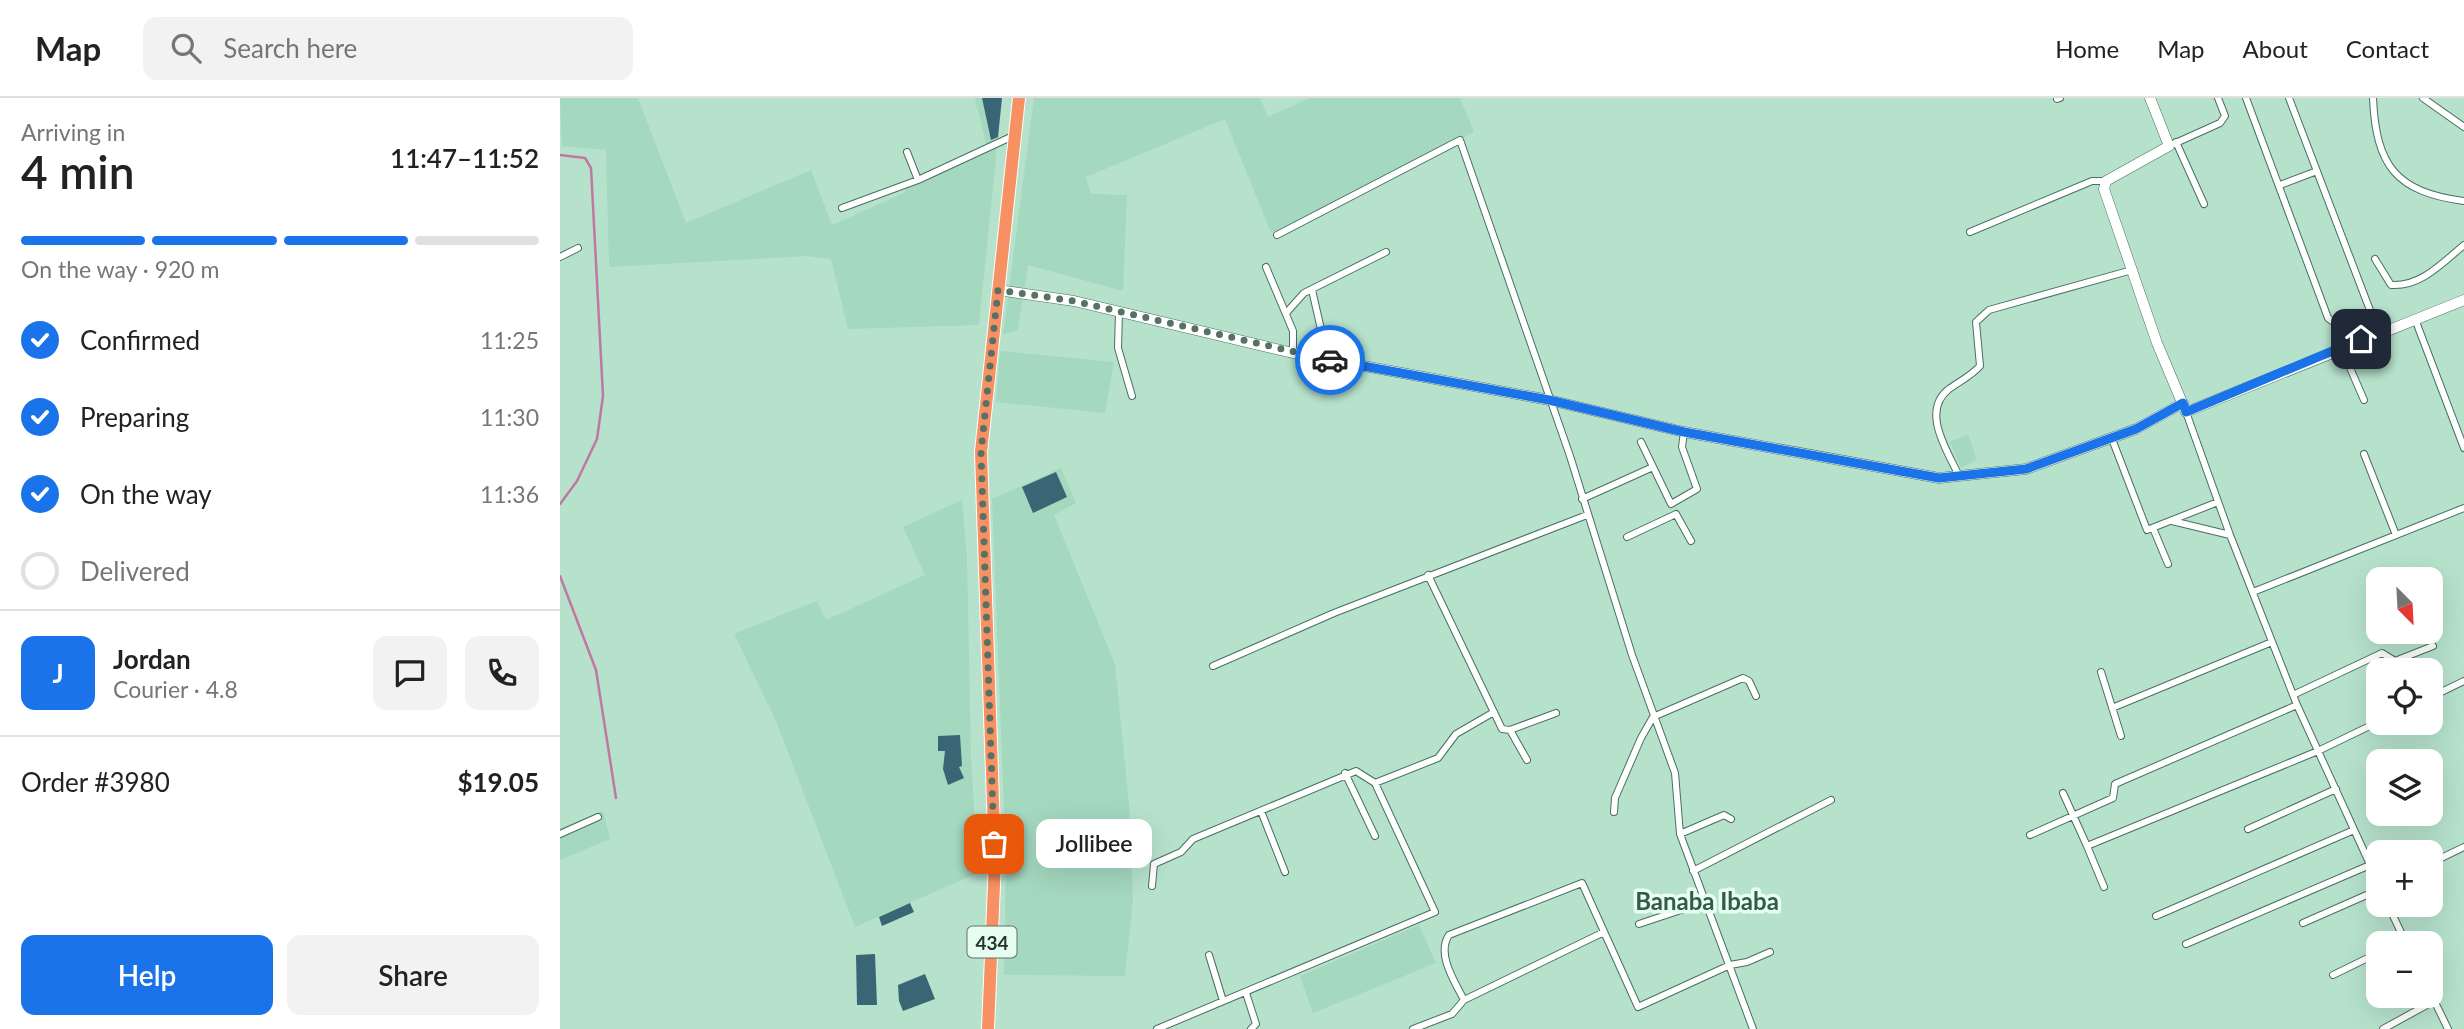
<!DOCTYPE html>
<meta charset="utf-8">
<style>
:root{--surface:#fff;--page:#f2f2f2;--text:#222;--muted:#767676;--line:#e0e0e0;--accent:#1a73e8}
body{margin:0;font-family:Lato,sans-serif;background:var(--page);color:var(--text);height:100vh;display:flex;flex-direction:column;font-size:26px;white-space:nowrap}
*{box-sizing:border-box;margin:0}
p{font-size:23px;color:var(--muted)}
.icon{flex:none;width:38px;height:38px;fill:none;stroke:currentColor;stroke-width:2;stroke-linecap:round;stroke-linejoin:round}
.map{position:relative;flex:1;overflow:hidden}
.sheet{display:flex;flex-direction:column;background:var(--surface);width:560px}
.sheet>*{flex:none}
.needle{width:46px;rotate:156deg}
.tools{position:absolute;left:1806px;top:469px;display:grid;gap:14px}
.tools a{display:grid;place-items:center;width:77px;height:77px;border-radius:14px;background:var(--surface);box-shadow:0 7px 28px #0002;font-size:35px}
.pin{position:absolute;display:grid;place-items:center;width:60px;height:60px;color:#fff;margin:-30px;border-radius:14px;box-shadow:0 4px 10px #0006}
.courier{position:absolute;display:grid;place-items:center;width:70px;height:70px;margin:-35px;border:5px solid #1a73e8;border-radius:50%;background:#fff;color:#222;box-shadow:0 2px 9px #0007}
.bubble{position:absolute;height:49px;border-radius:14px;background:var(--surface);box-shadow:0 7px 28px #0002;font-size:23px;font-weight:600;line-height:49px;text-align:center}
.overview em{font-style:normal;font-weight:600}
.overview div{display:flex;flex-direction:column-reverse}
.overview{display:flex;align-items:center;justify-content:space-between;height:119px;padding:0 21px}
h1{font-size:46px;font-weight:600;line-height:52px}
.bar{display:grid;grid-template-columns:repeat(4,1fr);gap:10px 7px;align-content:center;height:84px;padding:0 21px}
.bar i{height:9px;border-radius:5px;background:var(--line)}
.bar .selected{background:var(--accent)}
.bar p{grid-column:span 4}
.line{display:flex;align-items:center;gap:18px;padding:0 21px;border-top:2px solid var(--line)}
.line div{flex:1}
.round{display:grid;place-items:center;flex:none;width:74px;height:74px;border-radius:14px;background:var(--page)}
ol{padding:0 21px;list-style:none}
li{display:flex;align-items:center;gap:21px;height:77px}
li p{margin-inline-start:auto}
li .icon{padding:7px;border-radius:50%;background:var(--accent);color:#fff;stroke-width:4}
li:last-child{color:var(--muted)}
li i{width:38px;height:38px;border:4px solid var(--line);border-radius:50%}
.button{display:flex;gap:14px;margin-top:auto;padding:14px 21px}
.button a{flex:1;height:80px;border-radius:14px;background:var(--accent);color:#fff;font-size:28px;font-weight:600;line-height:80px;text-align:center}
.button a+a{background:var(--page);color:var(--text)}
header{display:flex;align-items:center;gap:42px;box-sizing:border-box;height:98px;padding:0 35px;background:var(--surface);border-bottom:2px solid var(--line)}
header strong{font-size:33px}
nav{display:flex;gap:38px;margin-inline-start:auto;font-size:24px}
.search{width:490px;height:63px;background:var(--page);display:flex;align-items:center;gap:18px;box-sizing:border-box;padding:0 24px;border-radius:14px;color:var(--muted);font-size:26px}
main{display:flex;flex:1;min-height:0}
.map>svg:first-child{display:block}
</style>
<header>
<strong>Map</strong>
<div class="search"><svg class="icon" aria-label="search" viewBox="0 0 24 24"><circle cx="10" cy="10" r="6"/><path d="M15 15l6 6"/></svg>Search here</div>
<nav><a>Home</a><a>Map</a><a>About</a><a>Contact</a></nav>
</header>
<main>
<section class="sheet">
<div class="overview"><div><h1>4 min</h1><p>Arriving in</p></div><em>11:47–11:52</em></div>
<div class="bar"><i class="selected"></i><i class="selected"></i><i class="selected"></i><i></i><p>On the way · 920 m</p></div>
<ol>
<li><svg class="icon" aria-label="check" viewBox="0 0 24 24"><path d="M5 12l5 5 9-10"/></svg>Confirmed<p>11:25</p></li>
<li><svg class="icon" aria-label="check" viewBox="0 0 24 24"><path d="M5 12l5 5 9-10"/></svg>Preparing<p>11:30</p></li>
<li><svg class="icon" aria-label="check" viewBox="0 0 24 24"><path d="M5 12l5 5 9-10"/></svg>On the way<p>11:36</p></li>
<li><i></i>Delivered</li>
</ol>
<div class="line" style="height:126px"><b class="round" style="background:var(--accent);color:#fff">J</b><div><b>Jordan</b><p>Courier · 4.8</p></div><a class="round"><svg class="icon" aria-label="chat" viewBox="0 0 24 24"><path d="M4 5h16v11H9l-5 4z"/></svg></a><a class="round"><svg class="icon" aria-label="phone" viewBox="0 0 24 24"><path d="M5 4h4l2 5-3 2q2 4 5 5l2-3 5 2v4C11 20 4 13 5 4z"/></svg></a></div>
<div class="line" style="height:91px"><div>Order #3980</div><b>$19.05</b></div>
<div class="button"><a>Help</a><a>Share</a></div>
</section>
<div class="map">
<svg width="1904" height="931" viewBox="0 0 1904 931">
<rect width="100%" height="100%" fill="#b6e2cc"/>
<path fill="#a4d8bf" d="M 0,0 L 78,0 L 126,125 L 251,72 L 272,127 L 346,94 L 344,89 L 427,50 L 415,0 L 442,0 L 419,227 L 288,231 L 271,161 L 247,158 L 49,169 L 46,52 L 2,48 Z
M 474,0 L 700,0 L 708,19 L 750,0 L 900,0 L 914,34 L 711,135 L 665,21 L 526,79 L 531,96 L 567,97 L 563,193 L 468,167 L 458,232 L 443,236 Z
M 440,253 L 554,264 L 545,315 L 436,304 Z
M 1408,336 L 1417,362 L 1401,370 L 1390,344 Z
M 501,370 L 516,405 L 494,417 L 555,566 L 570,717 L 573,802 L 565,878 L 444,877 L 446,763 L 432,401 Z
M 402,402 L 407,458 L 411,660 L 418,775 L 295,829 L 216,623 L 174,536 L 257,503 L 266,522 L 365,477 L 343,429 Z
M 43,713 L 50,741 L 0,762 L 0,730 Z
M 859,827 L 876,865 L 753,915 L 740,878 Z"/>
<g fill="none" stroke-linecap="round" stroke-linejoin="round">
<path stroke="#c277a3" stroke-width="2.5" d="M 0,57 L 25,60 L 31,70 L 43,298 L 37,341 L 17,383 L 0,406
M 0,478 L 36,572 L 56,700"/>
</g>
<path fill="#3a6575" d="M 422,0 L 442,0 L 438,39 L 431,42 Z
M 496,374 L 507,399 L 473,415 L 462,389 Z
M 400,637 L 402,668 L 399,669 L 404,680 L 388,687 L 383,671 L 385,653 L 378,653 L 378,638 Z
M 350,805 L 354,814 L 322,828 L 319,819 Z
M 315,856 L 317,907 L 297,907 L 296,857 Z
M 365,876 L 375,901 L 343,913 L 339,903 L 338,887 Z"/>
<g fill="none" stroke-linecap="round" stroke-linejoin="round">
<defs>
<path id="street" d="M 1686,0 L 1768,220 L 1776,226 L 1805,226 L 1827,230
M 1729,0 L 1816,228
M 1813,0 C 1816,68 1836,94 1904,103
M 1863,0 L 1904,29
M 1497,1 L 1500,0
M 1616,44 L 1644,106
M 1609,48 L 1660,25 L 1665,18 L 1658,0
M 347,54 L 358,82
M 1720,87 L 1757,73
M 282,110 L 358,82 L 453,38
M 1410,134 L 1532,83 L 1546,83
M 717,137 L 900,42 L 1010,358 L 1072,557 L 1115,675 L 1120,736 L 1193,931
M 0,159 L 18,150
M 1815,161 L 1831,187 C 1861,189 1882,165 1904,147
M 706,169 L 733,233 L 733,255
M 752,192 L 763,240 L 755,259
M 559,214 L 558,250 L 572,298
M 727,214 L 744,195 L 826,154
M 1855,221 L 1904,350
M 1781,249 L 1804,302
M 1626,314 L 1670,437 L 1737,607 L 1818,784
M 1552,341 L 1587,432 L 1658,404
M 1081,344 L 1111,406 L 1137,391 L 1122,349 L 1124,334
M 1804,356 L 1836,437
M 1399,378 C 1388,354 1360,313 1389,291 C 1400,283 1411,278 1420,268 L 1416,224 L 1429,212 L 1572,172
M 1022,401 L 1093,369
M 1612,423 L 1670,437
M 1593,430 L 1608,466
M 1067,439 L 1116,416 L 1131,443
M 868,477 L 942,631 L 950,632 L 996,615
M 1693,494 L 1904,410
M 653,568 L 774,515 L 1027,417
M 1541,574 L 1561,638
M 1733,597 L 1822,555 L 1835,563 L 1873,548
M 1871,599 L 1904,583
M 1552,610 L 1712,544
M 950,632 L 967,662
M 785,675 L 815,738
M 815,685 L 878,660 L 896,636 L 934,614
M 1503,695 L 1527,748
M 701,713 L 725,774
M 1054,714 L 1055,700 L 1081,640 L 1093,619 L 1183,580 L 1189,583 L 1196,598
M 1688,731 L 1776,691
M 0,736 L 38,719
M 1120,736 L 1164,717 L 1171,721
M 1470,737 L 1553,700 L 1555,686 L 1737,607
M 1871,765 L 1904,749
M 1133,773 L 1271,702
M 592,788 L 594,766 L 621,754 L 633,741 L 796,673 L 815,685 L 875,814 L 597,931
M 1544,789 L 1527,748 L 1758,653 L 1818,624
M 1828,807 L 1846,845
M 1596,818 L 1794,732
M 1743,825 L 1818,792
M 1079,826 L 1145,804
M 1626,846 L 1810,767
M 649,857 L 663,903
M 1773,877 L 1818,855
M 686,895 L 696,926 L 691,931
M 1871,896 L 1888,931
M 904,902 C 895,884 876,856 889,837 L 1022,785 L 1078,909 L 1170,867 L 1187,864 L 1210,854
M 853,931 L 892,916 L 904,902 L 1042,835
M 1823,931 L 1874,903"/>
<path id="secondary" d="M 1590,0 L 1609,48 L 1546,83 L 1544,91 L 1597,245 L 1626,314 L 1904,202
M 438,192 L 514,203 L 733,255 L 989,302 L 1124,334 L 1379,380 L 1466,371 L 1576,331 L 1623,305"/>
<path id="highway" d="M 428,931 L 435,762 L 421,354 L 459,0"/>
</defs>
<use href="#street" stroke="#48705e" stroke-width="8"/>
<use href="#secondary" stroke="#48705e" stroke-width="11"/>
<use href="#highway" stroke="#fff" stroke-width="14"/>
<use href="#street" stroke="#fff" stroke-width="6"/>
<use href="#secondary" stroke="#fff" stroke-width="10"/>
<use href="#highway" stroke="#f79063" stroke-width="12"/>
</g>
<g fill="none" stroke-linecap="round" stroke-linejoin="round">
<path stroke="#577265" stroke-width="7" stroke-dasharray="0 12.6" d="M 434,746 L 421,354 L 438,192 L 514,203 L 770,262"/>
<path stroke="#1a73e8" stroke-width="9" d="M 770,262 L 989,302 L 1124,334 L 1379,380 L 1466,371 L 1576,331 L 1623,305 L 1626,314 L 1801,241"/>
</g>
<g text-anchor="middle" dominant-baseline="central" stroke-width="7" stroke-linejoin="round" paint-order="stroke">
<rect fill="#e7fdf2" stroke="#5e7168" stroke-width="2" x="407.5" y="828.5" width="49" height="31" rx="5"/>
<g font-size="19" font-weight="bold" fill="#24352d">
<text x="432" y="844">434</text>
</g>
<g font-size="24" font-weight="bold" fill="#345b49" stroke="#e7fdf2">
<text x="1147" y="802">Banaba Ibaba</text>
</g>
</g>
</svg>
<div class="tools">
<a><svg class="needle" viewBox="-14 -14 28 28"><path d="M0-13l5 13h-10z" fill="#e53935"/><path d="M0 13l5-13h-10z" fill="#767676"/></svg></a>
<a><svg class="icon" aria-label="locate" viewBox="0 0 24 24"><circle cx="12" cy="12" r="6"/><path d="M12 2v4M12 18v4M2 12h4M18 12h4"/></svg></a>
<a><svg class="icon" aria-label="layers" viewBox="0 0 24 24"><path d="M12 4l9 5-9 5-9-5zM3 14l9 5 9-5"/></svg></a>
<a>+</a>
<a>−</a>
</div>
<div class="pin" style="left:434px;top:746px;background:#ea580c"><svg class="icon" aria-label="bag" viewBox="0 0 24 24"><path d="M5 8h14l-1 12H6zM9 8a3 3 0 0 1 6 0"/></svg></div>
<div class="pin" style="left:1801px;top:241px;background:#1f2937"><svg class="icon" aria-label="home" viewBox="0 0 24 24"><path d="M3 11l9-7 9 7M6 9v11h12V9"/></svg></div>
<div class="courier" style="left:770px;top:262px"><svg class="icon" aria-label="car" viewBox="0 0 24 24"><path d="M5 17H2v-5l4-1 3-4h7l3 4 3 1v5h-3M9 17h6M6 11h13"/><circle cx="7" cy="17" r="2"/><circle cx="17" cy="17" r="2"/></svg></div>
<div class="bubble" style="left:476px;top:721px;width:116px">Jollibee</div>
</div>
</main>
